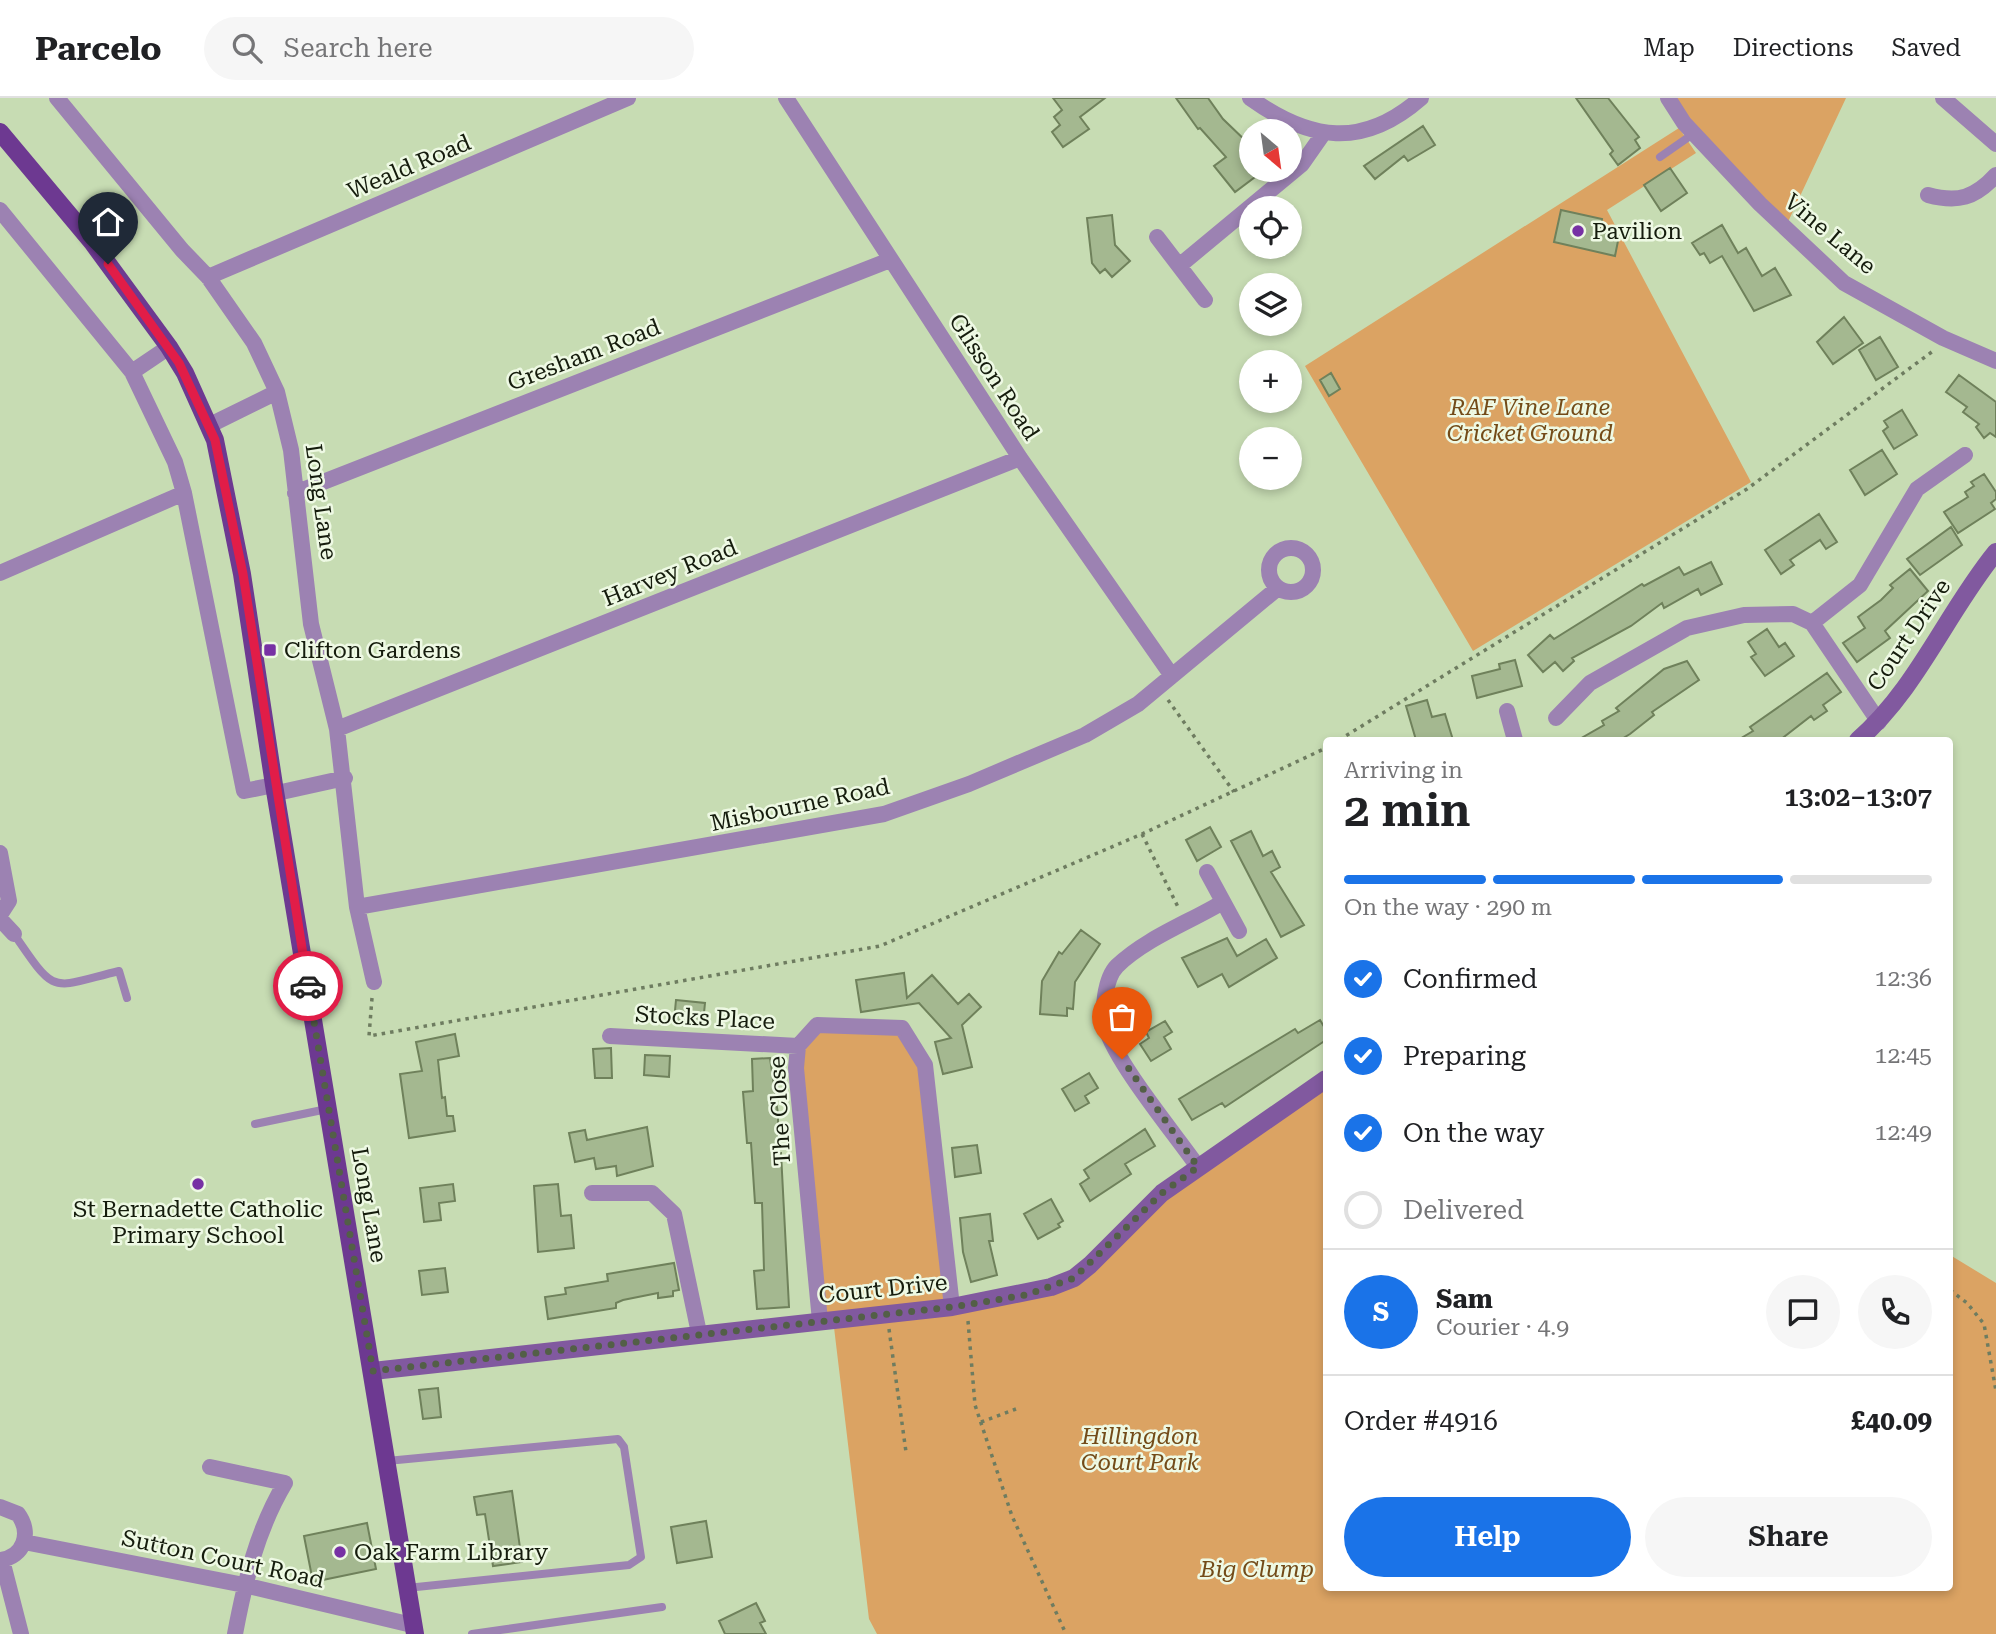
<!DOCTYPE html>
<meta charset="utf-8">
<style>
:root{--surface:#fff;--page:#f6f6f6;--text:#202124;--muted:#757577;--line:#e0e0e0;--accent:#1a73e8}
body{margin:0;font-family:"Roboto Serif",serif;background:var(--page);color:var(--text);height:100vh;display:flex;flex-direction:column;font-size:26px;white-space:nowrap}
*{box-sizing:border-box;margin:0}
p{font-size:23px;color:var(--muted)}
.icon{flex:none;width:38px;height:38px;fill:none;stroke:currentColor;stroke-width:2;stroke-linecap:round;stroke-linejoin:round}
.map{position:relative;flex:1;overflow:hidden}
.drawer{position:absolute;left:1323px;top:639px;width:630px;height:854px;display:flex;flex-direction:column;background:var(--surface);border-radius:7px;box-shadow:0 4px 10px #0003}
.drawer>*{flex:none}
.needle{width:46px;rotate:151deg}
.controls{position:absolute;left:1239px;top:21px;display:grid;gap:14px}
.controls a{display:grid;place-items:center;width:63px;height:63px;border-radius:50%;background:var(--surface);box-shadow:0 4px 10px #0003;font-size:35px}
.pin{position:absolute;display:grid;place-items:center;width:60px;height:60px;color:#fff;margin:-72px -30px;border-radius:50% 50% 50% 0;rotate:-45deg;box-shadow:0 0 7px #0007}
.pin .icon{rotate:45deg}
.courier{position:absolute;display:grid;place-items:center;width:70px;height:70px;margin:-35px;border:5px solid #e11d48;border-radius:50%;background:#fff;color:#222;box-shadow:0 2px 9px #0007}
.overview em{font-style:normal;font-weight:600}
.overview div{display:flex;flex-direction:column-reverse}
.overview{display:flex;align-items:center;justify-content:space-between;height:119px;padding:0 21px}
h1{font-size:46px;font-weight:600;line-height:52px}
.bar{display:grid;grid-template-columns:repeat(4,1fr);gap:10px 7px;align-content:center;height:84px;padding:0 21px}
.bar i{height:9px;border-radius:5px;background:var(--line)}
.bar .on{background:var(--accent)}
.bar p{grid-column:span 4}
.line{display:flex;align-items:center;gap:18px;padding:0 21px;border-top:2px solid var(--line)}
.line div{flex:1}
.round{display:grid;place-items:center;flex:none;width:74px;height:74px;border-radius:37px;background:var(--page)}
ol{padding:0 21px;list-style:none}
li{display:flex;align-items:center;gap:21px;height:77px}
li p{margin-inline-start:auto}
li .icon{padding:7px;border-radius:50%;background:var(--accent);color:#fff;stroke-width:4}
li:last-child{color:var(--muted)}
li i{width:38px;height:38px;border:4px solid var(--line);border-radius:50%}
.action{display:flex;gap:14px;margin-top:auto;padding:14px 21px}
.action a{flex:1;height:80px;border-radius:42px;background:var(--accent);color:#fff;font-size:28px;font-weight:600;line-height:80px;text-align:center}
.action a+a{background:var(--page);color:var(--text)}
header{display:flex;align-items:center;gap:42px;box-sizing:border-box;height:98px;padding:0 35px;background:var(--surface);border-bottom:2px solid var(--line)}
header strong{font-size:33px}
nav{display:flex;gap:38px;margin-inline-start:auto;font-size:24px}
.search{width:490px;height:63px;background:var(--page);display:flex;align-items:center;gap:18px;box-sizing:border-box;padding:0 24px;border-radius:38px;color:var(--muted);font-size:26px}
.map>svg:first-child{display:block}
</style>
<header>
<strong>Parcelo</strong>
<div class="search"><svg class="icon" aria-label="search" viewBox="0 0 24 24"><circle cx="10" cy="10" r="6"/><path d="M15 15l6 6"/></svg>Search here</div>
<nav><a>Map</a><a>Directions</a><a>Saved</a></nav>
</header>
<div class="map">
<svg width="1996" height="1536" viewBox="0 0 1996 1536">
<rect width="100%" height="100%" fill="#c7dcb3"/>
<path fill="#dba363" d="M 1671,0 L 1846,0 L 1787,126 Z
M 1679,30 L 1696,55 L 1607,112 L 1751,384 L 1473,553 L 1305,268 Z
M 817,927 L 902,930 L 925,967 L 952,1209 L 1051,1189 L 1138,1118 L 1326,981 L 1326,1489 L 1950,1489 L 1950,1157 L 1996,1185 L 1996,1536 L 877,1536 L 869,1521 L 833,1221 L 820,1223 L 796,970 Z"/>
<path fill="#a4b890" stroke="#6f815b" stroke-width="2" d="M 1053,0 L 1105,0 L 1080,19 L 1089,31 L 1063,49 L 1052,34 L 1060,27 L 1054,19 L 1062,12 Z
M 1176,0 L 1208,0 L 1223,21 L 1251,48 L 1251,74 L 1255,79 L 1235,94 L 1214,68 L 1226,59 L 1200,30 L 1198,31 Z
M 1576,0 L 1608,0 L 1639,39 L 1635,42 L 1640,50 L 1618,67 L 1610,56 L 1613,53 Z
M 1423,28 L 1435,47 L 1408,63 L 1404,58 L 1375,81 L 1364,68 Z
M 1670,70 L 1687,95 L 1661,113 L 1644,87 Z
M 1561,112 L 1602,121 L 1600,133 L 1619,138 L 1615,158 L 1554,144 Z
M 1112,117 L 1115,147 L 1130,163 L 1112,179 L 1105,171 L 1100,175 L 1092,165 L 1087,120 Z
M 1722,127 L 1738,155 L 1746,150 L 1762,178 L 1775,170 L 1791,197 L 1754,213 L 1722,158 L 1710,165 L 1704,155 L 1700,157 L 1692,145 Z
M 1844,219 L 1863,245 L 1833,266 L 1817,244 Z
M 1880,239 L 1898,269 L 1876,282 L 1859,252 Z
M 1331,275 L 1340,291 L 1329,298 L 1320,282 Z
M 1959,277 L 1996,304 L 1996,339 L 1990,335 L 1984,340 L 1976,329 L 1979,326 L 1963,314 L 1967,309 L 1946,294 Z
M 1902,312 L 1917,337 L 1894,351 L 1883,333 L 1888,329 L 1884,323 Z
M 1882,352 L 1897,376 L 1865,397 L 1850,372 Z
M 1984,376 L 1996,394 L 1996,401 L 1991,405 L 1995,411 L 1958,435 L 1944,414 L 1968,399 L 1965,394 L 1974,388 L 1971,384 Z
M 1819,416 L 1837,444 L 1826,451 L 1820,442 L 1790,462 L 1794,467 L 1781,476 L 1765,452 Z
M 1951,429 L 1962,447 L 1920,477 L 1907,461 Z
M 1711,464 L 1722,486 L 1701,497 L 1698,491 L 1664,510 L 1662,505 L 1631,528 L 1572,560 L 1574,563 L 1563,573 L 1555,564 L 1543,574 L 1528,557 L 1550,537 L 1554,541 L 1642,486 L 1644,488 L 1679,469 L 1684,477 Z
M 1910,471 L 1928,493 L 1885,533 L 1890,540 L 1857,564 L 1843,545 L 1865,530 L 1858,519 L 1881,502 L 1893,490 L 1890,487 Z
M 1767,531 L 1779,549 L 1785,545 L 1794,558 L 1765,578 L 1751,559 L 1756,556 L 1748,544 Z
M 1515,562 L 1522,588 L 1477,600 L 1472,578 L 1500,571 L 1499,566 Z
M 1687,563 L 1699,582 L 1652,614 L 1654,617 L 1630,636 L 1620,642 L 1578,642 L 1604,627 L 1602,623 L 1619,613 L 1616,610 L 1664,571 Z
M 1827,575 L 1841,594 L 1823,607 L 1827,613 L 1814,622 L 1811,618 L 1780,642 L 1738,642 L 1753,633 L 1750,629 Z
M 1427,602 L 1432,619 L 1445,616 L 1453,642 L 1416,642 L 1406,608 Z
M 1210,729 L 1221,749 L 1197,763 L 1186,742 Z
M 1251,733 L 1263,758 L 1272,753 L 1280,769 L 1271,774 L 1304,827 L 1281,839 L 1231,743 Z
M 1081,832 L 1100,846 L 1075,884 L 1073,911 L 1067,910 L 1067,918 L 1040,916 L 1042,883 L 1059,854 L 1062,856 Z
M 1227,840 L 1237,858 L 1266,841 L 1277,860 L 1229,889 L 1222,876 L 1198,889 L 1182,860 Z
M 904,875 L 907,900 L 932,877 L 958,906 L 969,896 L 981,909 L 962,927 L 972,969 L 943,976 L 935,944 L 951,940 L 919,905 L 861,914 L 856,882 Z
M 676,902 L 705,905 L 703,925 L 674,923 Z
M 1320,922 L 1326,932 L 1326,942 L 1225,1009 L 1222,1005 L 1192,1022 L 1179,1001 L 1295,931 L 1298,935 Z
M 1165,923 L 1172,934 L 1164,939 L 1171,951 L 1151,963 L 1140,946 L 1149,940 L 1146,934 Z
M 455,936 L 459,958 L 438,962 L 442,1000 L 445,999 L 447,1018 L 453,1018 L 455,1033 L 409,1040 L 400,976 L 422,973 L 416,944 Z
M 611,950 L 612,980 L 595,980 L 593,951 Z
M 645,957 L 670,958 L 669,979 L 644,977 Z
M 770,960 L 778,1016 L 778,1055 L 781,1055 L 789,1209 L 757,1211 L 754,1173 L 764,1172 L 762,1105 L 755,1105 L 751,1045 L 747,1045 L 743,994 L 753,993 L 752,961 Z
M 1089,975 L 1098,990 L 1085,998 L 1089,1005 L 1075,1013 L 1062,991 Z
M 647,1029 L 653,1068 L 617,1078 L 616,1068 L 596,1071 L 594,1060 L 575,1064 L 569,1035 L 585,1032 L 587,1042 Z
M 1145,1031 L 1155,1048 L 1125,1066 L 1131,1076 L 1090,1103 L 1080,1086 L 1089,1080 L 1084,1072 Z
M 977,1047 L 981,1075 L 955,1079 L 952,1050 Z
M 453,1086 L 455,1103 L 439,1105 L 441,1122 L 424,1124 L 420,1090 Z
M 558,1086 L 561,1118 L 571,1117 L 574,1150 L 538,1154 L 534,1088 Z
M 1051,1101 L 1063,1123 L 1058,1126 L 1060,1129 L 1038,1141 L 1024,1116 Z
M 990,1116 L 993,1143 L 989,1143 L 997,1177 L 971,1184 L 963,1154 L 960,1120 Z
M 674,1165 L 679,1192 L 673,1193 L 673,1198 L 658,1200 L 658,1195 L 623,1202 L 616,1205 L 616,1210 L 548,1221 L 545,1199 L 566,1196 L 565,1190 L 608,1183 L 607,1176 Z
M 445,1170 L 448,1194 L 422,1197 L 419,1173 Z
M 438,1290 L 441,1319 L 423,1321 L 419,1292 Z
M 512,1393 L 522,1464 L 493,1468 L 485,1416 L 477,1417 L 474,1399 Z
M 706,1423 L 712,1459 L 677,1465 L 671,1429 Z
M 367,1425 L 376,1471 L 313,1484 L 304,1438 Z
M 756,1505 L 765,1523 L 760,1525 L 766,1536 L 725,1536 L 719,1523 Z"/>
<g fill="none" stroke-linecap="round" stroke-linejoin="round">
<path stroke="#6e7c60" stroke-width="3.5" stroke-dasharray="3.5 5" stroke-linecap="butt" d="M 1168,602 L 1234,694
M 1339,642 L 1747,391 L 1933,253
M 1142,736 L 1178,809
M 372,900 L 369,938 L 880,848 L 1142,736 L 1326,650
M 1950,1192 L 1967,1205 L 1984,1226 L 1996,1293
M 968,1223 L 975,1307 L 1012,1418 L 1066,1536
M 889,1231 L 906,1354
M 981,1324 L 1016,1311"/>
<path stroke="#9c82b2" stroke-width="8" d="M 1660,59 L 1693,36
M 14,836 C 57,899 50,890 119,873 L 127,900
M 255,1026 L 327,1011
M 387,1363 L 618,1341 L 624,1349 L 641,1459 L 629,1467 L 407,1490
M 472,1536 L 662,1509"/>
<path stroke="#9c82b2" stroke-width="16" d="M 57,0 L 182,152 L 208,179 L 254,245 L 277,294 L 291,352 L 311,526 L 337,631 L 357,809 L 374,884
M 786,0 L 1020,360 L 1172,578
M 1250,0 C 1310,43 1363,51 1421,0
M 1668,0 L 1684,25 L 1760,106 L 1844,185 L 1943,240 L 1996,263
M 1943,0 L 1996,46
M 1928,97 C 1958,105 1975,100 1996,77
M 0,112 L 132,274
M 1157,139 L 1205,202
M 1179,168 L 1302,66 L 1323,36
M 208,179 L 628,0
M 169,249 L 132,274 L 175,364 L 184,395 L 244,693 L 274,687
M 210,327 L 277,294
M 295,395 L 890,162
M1269 472a22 22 0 1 1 44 0a22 22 0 1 1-44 0Z
M 0,475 L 184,395
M 1812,525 L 1860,487 L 1917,391 L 1965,357
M 1507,613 L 1515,642
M 1556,620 L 1590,585 L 1687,530 L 1744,517 L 1793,516 L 1812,525 L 1879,624
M 337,631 L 1020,360
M 277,695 L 345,680
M 0,755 L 9,803 L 0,817
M 1207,774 L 1239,833
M 357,809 L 884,716 L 969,686 L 1085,637 L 1138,606 L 1278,490
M 0,821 L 14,836
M 610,938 L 798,948
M 1198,1069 C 1175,1036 1116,965 1106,930 C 1101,914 1105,880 1117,868 C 1146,840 1190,824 1223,804
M 592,1095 L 652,1095 L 674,1116 L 699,1235
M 820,1223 L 796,970 L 798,948 L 817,927 L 902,930 L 925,967 L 952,1209
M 210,1369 L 285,1385 C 257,1432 245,1483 235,1536
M 0,1409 L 18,1416 C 32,1435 24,1459 0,1462
M 24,1444 L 244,1487 L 412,1527
M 2,1462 L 21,1536"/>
<path stroke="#81599f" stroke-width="18" d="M 1858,642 C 1917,591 1947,514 1996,454
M 373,1273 L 952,1209 L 1051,1189 L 1074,1180 L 1090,1167 L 1162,1095 L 1326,981"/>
<path stroke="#6d3991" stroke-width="18" d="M 0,34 L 92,144 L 169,249 L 185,275 L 215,342 L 242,476 L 274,687 L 415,1536"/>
</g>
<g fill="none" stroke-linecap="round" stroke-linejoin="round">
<path stroke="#535f47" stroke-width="7" stroke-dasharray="0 12.6" d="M 308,888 L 373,1273 L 952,1209 L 1026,1197 L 1074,1180 L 1162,1095 L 1198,1069 L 1122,961"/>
<path stroke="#e11d48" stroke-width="9" d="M 108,166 L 179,265 L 215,342 L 243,476 L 308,888"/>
</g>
<g fill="#7731a4" stroke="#eef9e4" stroke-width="2.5">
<circle cx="1578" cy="133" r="7"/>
<rect x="263" y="545" width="14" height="14" rx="3.5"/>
<circle cx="198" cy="1086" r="7"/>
<circle cx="340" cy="1454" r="7"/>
</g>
<g text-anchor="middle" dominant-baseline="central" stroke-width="5" stroke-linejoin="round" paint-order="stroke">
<g font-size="23" fill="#151c0d" stroke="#eef9e4">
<text transform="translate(409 69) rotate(-23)">Weald Road</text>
<text transform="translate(1830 136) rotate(40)">Vine Lane</text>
<text transform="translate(584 257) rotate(-21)">Gresham Road</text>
<text transform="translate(994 279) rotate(57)">Glisson Road</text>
<text transform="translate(321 404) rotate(82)">Long Lane</text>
<text transform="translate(670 475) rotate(-22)">Harvey Road</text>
<text transform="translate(1909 537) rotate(-56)">Court Drive</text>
<text transform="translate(800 707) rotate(-12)">Misbourne Road</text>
<text transform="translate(705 920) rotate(3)">Stocks Place</text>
<text transform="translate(780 1013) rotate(-93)">The Close</text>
<text transform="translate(369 1107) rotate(80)">Long Lane</text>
<text transform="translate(883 1191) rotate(-6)">Court Drive</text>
<text transform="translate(223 1461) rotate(12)">Sutton Court Road</text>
</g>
<g font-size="23" fill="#151c0d" stroke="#eef9e4" text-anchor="start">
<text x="1592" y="133">Pavilion</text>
<text x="284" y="552">Clifton Gardens</text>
<text x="198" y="1111" text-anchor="middle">St Bernadette Catholic<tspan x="198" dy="26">Primary School</tspan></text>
<text x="354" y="1454">Oak Farm Library</text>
</g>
<g font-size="23" font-style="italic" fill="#734b18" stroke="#eef9e4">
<text x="1530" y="309">RAF Vine Lane<tspan x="1530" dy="26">Cricket Ground</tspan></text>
<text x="1140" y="1338">Hillingdon<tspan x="1140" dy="26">Court Park</tspan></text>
<text x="1257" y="1471">Big Clump</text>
</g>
</g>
</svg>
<div class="controls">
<a><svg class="needle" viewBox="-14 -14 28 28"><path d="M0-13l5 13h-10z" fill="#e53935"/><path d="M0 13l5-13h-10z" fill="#757577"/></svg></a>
<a><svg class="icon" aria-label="locate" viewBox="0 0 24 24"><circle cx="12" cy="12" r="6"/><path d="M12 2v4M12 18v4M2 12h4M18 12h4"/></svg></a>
<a><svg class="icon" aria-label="layers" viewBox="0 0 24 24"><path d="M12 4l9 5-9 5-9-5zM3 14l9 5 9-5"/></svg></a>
<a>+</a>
<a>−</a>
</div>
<div class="pin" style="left:1122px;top:961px;background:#ea580c"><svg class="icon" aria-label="bag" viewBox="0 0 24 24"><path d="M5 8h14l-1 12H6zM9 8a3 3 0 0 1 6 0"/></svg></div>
<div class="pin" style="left:108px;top:166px;background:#1f2937"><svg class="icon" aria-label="home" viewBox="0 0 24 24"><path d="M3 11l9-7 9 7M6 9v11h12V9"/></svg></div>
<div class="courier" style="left:308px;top:888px"><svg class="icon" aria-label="car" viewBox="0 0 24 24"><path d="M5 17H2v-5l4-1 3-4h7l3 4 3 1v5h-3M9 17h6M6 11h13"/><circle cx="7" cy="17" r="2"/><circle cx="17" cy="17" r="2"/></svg></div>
<section class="drawer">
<div class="overview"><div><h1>2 min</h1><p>Arriving in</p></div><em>13:02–13:07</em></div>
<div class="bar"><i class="on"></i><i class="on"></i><i class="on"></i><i></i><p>On the way · 290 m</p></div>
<ol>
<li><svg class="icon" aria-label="check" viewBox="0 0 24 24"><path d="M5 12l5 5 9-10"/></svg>Confirmed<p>12:36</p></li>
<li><svg class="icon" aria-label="check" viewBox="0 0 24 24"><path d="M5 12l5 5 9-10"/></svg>Preparing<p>12:45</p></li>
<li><svg class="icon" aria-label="check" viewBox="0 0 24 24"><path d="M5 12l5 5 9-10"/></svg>On the way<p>12:49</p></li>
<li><i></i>Delivered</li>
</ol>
<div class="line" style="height:126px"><b class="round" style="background:var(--accent);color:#fff">S</b><div><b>Sam</b><p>Courier · 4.9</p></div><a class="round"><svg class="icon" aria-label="chat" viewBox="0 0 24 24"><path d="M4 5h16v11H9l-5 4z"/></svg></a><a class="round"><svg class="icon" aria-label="phone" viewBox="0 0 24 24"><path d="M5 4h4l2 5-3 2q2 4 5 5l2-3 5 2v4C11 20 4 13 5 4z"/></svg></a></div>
<div class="line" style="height:91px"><div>Order #4916</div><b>£40.09</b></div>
<div class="action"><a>Help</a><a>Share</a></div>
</section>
</div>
